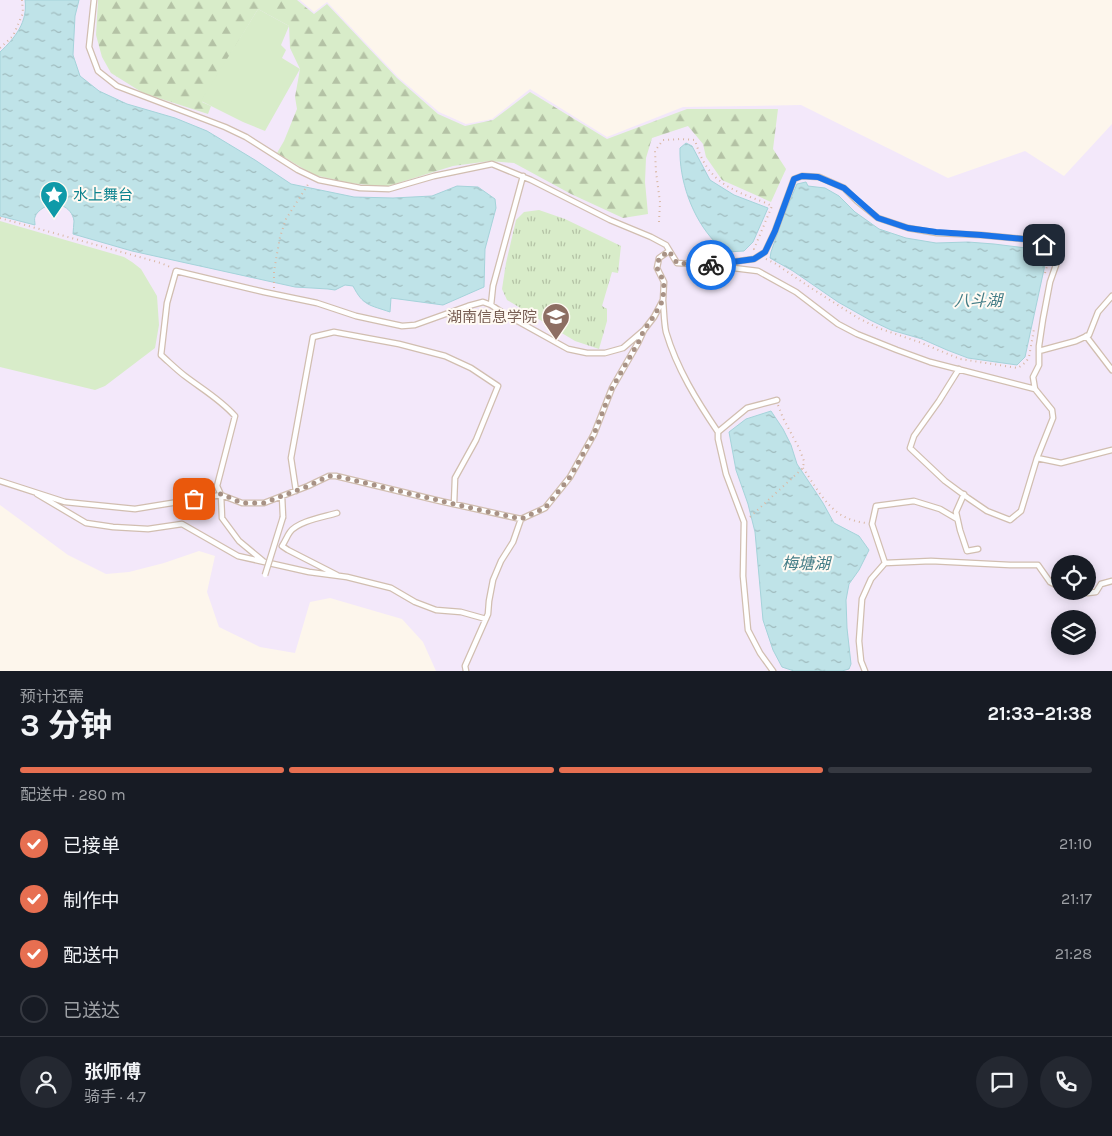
<!DOCTYPE html>
<html lang="zh">
<meta charset="utf-8">
<style>
:root{--surface:#171b24;--page:#242831;--text:#f1f3f6;--muted:#9ea1a6;--line:#363941;--accent:#e76f51}
body{margin:0;font-family:Karla,"Noto Sans SC",sans-serif;background:var(--page);color:var(--text);height:100vh;display:flex;flex-direction:column;font-size:19px;white-space:nowrap}
*{box-sizing:border-box;margin:0}
p{font-size:16px;color:var(--muted)}
.icon{flex:none;width:28px;height:28px;fill:none;stroke:currentColor;stroke-width:2;stroke-linecap:round;stroke-linejoin:round}
.map{position:relative;height:671px;overflow:hidden}
.panel{display:flex;flex-direction:column;background:var(--surface);flex:1}
.panel>*{flex:none}
.tools{position:absolute;left:1051px;top:555px;display:grid;gap:10px}
.tools a{display:grid;place-items:center;width:45px;height:45px;border-radius:50%;background:var(--surface);box-shadow:0 2px 12px #0003;font-size:25px}
.pin{position:absolute;display:grid;place-items:center;width:42px;height:42px;color:#fff;margin:-21px;border-radius:10px;box-shadow:0 2px 8px #0006}
.courier{position:absolute;display:grid;place-items:center;width:50px;height:50px;margin:-25px;border:4px solid #1a73e8;border-radius:50%;background:#fff;color:#222;box-shadow:0 1px 6px #0007}
.head em{font-style:normal;font-weight:700}
.head div{display:flex;flex-direction:column-reverse}
.head{display:flex;align-items:center;justify-content:space-between;height:85px;padding:0 20px}
h1{font-size:32px;font-weight:700;line-height:38px}
.bar{display:grid;grid-template-columns:repeat(4,1fr);gap:8px 5px;align-content:center;height:60px;padding:0 20px}
.bar i{height:6px;border-radius:4px;background:var(--line)}
.bar .active{background:var(--accent)}
.bar p{grid-column:span 4}
.line{display:flex;align-items:center;gap:12px;padding:0 20px;border-top:1px solid var(--line)}
.line div{flex:1}
.round{display:grid;place-items:center;flex:none;width:52px;height:52px;border-radius:26px;background:var(--page)}
ol{padding:0 20px;list-style:none}
li{display:flex;align-items:center;gap:15px;height:55px}
li p{margin-inline-start:auto}
li .icon{padding:5px;border-radius:50%;background:var(--accent);color:#fff;stroke-width:4}
li:last-child{color:var(--muted)}
li i{width:28px;height:28px;border:2px solid var(--line);border-radius:50%}
.map>svg:first-child{display:block}
</style>
<div class="map">
<svg width="1112" height="671" viewBox="0 0 1112 671">
<defs>
<pattern id="grass-tufts" width="24" height="20" patternUnits="userSpaceOnUse" patternTransform="scale(1.25)"><rect width="24" height="20" fill="#d8ecc9"/><path d="M3 7l-1-3M5 7V3M7 7l1-3M15 17l-1-3M17 17v-4M19 17l1-3" fill="none" stroke="#b4c2a5"/></pattern>
<pattern id="forest-firs" width="22" height="20" patternUnits="userSpaceOnUse" patternTransform="scale(1.25)"><rect width="22" height="20" fill="#d8ecc9"/><path d="M5 1l3.5 6h-7zM16 11l3.5 6h-7z" fill="#b4c2a5"/></pattern>
<pattern id="water-ripples" width="26" height="14" patternUnits="userSpaceOnUse" patternTransform="scale(1.25)"><rect width="26" height="14" fill="#bfe3e8"/><path d="M2 4q2-2 4 0t4 0M15 11q2-2 4 0t4 0" fill="none" stroke="#a0bbbe"/></pattern>
</defs>
<rect width="100%" height="100%" fill="#fdf6ec"/>
<path fill="#f3e8fa" fill-rule="evenodd" d="M 0,0 L 300,0 L 314,12 L 327,2 L 398,77 L 439,112 L 466,124 L 492,119 L 530,89 L 607,137 L 683,107 L 801,105 L 948,178 L 1025,151 L 1064,176 L 1112,124 L 1112,671 L 436,671 L 423,642 L 402,619 L 330,598 L 310,602 L 295,653 L 260,647 L 219,627 L 207,592 L 215,556 L 199,551 L 164,563 L 129,572 L 106,574 L 68,555 L 0,505 ZM 1060,564 L 1088,564 L 1088,591 L 1060,591 ZM 1060,619 L 1088,619 L 1088,646 L 1060,646 Z"/>
<path fill="url(#grass-tufts)" d="M 539,210 L 565,219 L 621,246 L 618,273 L 612,272 L 602,306 L 607,309 L 607,321 L 599,349 L 575,341 L 507,300 L 502,289 L 506,263 L 516,220 L 524,212 Z"/>
<path fill="url(#forest-firs)" d="M 98,0 L 297,0 L 314,14 L 327,4 L 397,78 L 438,114 L 465,126 L 493,120 L 530,92 L 607,139 L 687,109 L 778,109 L 773,149 L 786,169 L 771,202 L 722,180 L 706,157 L 703,144 L 688,126 L 652,138 L 646,158 L 645,182 L 648,214 L 623,218 L 571,194 L 514,163 L 490,161 L 453,166 L 385,187 L 350,183 L 314,175 L 277,153 L 284,141 L 297,109 L 295,97 L 300,69 L 290,48 L 289,26 L 258,9 L 202,102 L 211,106 L 208,114 L 143,93 L 111,73 L 102,57 L 96,35 Z"/>
<path fill="#d8ecc9" d="M 258,9 L 289,26 L 281,45 L 286,50 L 282,58 L 300,69 L 265,131 L 243,122 L 201,101 Z
M 0,221 L 124,257 L 132,262 L 141,269 L 157,296 L 159,325 L 155,348 L 105,386 L 95,390 L 0,367 Z"/>
<path fill="url(#water-ripples)" stroke="#a5d3da" d="M 25,0 L 79,0 L 75,16 L 73,55 L 80,76 L 99,91 L 127,104 L 175,118 L 207,131 L 255,160 L 291,184 L 354,197 L 393,198 L 432,196 L 457,186 L 478,187 L 495,199 L 496,208 L 485,249 L 484,287 L 443,305 L 391,298 L 390,312 C 370,305 363,306 353,286 L 345,285 L 335,290 L 328,289 L 295,287 L 132,251 L 73,234 C 73,230 74,225 74,221 C 72,206 55,200 43,208 C 40,210 36,213 35,217 C 34,219 35,222 35,225 L 0,216 L 0,52 C 15,38 28,22 25,0 Z
M 686,143 L 692,146 L 710,180 L 734,195 L 768,208 L 753,242 L 744,251 L 727,252 C 723,249 719,246 715,242 C 692,218 679,180 680,148 Z
M 806,182 L 808,186 L 825,188 L 839,196 L 855,212 L 879,229 L 906,238 L 936,243 L 968,242 L 994,244 L 1034,249 L 1046,260 L 1025,357 L 1017,365 L 968,358 L 947,350 L 922,339 L 891,330 L 870,320 L 838,302 L 793,271 L 770,258 L 771,252 L 783,217 L 797,184 Z
M 771,411 L 783,429 L 791,445 L 797,464 L 823,503 L 834,523 L 859,536 L 869,550 L 859,570 L 849,584 L 846,600 L 847,628 L 851,664 L 849,669 L 842,671 L 794,671 L 782,667 L 773,650 L 763,620 L 755,532 L 748,504 L 736,470 L 729,432 L 746,419 Z"/>
<g fill="none" stroke-linecap="round" stroke-linejoin="round">
<defs>
<path id="service" d="M 94,0 L 89,47 L 98,71 L 117,86 L 225,127 L 246,137 L 298,170 L 319,180 L 360,188 L 389,189 L 434,176 L 492,164 L 531,180 L 610,220 L 651,237 L 666,245 L 677,263 L 709,265 L 758,271 L 796,292 L 838,324 L 857,334 L 897,350 L 930,362 L 1035,389 L 1033,377 L 1039,365 L 1039,346 L 1043,319 L 1050,282 L 1056,265 L 1055,250 L 1034,240 L 981,235 L 937,233 L 908,228 L 878,218 L 857,201 L 844,188 L 819,177 L 802,176 L 794,179 L 775,231 L 765,252 L 754,259 L 709,265
M 523,176 L 493,286 L 491,305 L 503,313 L 568,349 L 587,353 L 605,353 L 623,348 L 644,330 L 654,317 L 663,300 L 664,282 L 657,268 L 659,258 L 669,251
M 663,301 C 664,311 664,323 666,332 C 677,369 697,401 718,432
M 491,305 L 483,302 L 468,306 L 415,325 L 402,326 L 356,316 L 317,303 L 264,292 L 176,271 L 167,303 L 161,355 C 169,362 177,370 185,376 C 202,389 220,399 235,416 L 217,486 L 221,495 L 242,503 L 264,503 L 308,486 L 329,476 L 336,476 L 440,501 L 521,519 L 545,508 L 570,477 L 594,434 L 612,388 L 638,343 L 644,330
M 1086,336 L 1112,370
M 1039,351 L 1076,341 L 1089,335 L 1098,312 L 1112,296
M 959,369 L 939,401 L 914,436 L 910,448 L 945,481 L 968,498 L 987,511 L 1010,520 L 1021,511 L 1037,458 L 1053,418 L 1052,410 L 1035,389
M 1037,458 L 1061,463 L 1112,450
M 0,481 L 65,502 L 135,509 L 221,495 L 222,518 L 239,541 L 263,561
M 296,491 L 291,458 L 313,337 L 334,332 L 399,344 L 445,356 L 471,368 L 498,386 L 476,440 L 455,478 L 454,504
M 37,494 L 86,523 L 113,527 L 148,529 L 182,524 L 238,556 L 309,572 L 347,577 L 391,588 L 415,602 L 436,610 L 461,612 L 486,619
M 964,494 L 956,512 L 960,530 L 967,551 L 978,549
M 282,496 L 283,517
M 337,513 C 324,517 298,521 290,532 C 287,536 285,542 282,546 L 288,550 L 337,575
M 885,563 L 872,524 L 876,506 L 914,501 L 940,509 L 957,519
M 1079,591 L 1088,593 L 1096,592 L 1101,584 L 1112,581
M 466,671 L 465,666 L 488,614 L 489,601 L 493,580 L 501,561 L 513,542 L 521,519
M 773,671 L 760,653 L 748,630 L 743,576 L 744,522 L 726,474 L 718,439 L 718,432 L 747,408 L 777,400
M 865,671 L 861,661 L 859,641 L 862,599 L 871,579 L 885,563 L 931,561 L 1010,565 L 1038,565 L 1050,582 L 1060,587"/>
</defs>
<use href="#service" stroke="#d1beb0" stroke-width="7"/>
<path stroke="#d9b8a5" stroke-width="2" stroke-dasharray="1 4" stroke-linecap="butt" d="M 0,48 L 13,36 L 23,13 L 22,0
M 0,218 L 161,263 L 170,267
M 659,222 L 660,202 L 656,172 L 655,151 L 663,140 L 681,139 L 695,140 C 707,182 729,189 766,203 L 772,206 L 754,249 L 755,250
M 766,259 L 776,264 L 811,288 L 858,318 L 878,328 L 919,342 L 960,359 L 1018,368 L 1026,362 L 1029,357 L 1034,329
M 1045,273 L 1048,263
M 274,288 L 274,271 L 280,237 L 286,219 L 309,183
M 803,468 C 813,483 827,508 843,516 C 850,520 858,522 866,523
M 750,517 L 803,468 L 804,461 L 799,448 L 783,418 L 778,405"/>
<use href="#service" stroke="#fff" stroke-width="4.5"/>
<defs>
<path id="service-bridge" d="M 265,575 L 283,517"/>
</defs>
<use href="#service-bridge" stroke="#d1beb0" stroke-width="7" stroke-linecap="butt"/>
<use href="#service-bridge" stroke="#fff" stroke-width="4.5"/>
</g>
<g fill="none" stroke-linecap="round" stroke-linejoin="round">
<path stroke="#a89285" stroke-width="5" stroke-dasharray="0 9" d="M 194,499 L 221,494 L 242,503 L 264,503 L 308,486 L 329,476 L 336,476 L 454,504 L 521,519 L 545,508 L 570,477 L 578,463 L 594,434 L 612,388 L 638,343 L 644,330 L 654,316 L 663,300 L 664,282 L 657,268 L 659,258 L 669,251 L 677,263 L 711,265"/>
<path stroke="#1a73e8" stroke-width="6" d="M 711,265 L 754,259 L 765,252 L 775,231 L 794,179 L 802,176 L 818,177 L 844,188 L 878,218 L 908,228 L 936,232 L 981,235 L 1034,240 L 1044,245"/>
</g>
<defs>
<symbol id="sight-pin" viewBox="-11 -11 22 30"><path d="M0 17L-7.5 6A9.5 9.5 0 1 1 7.5 6Z" fill="#0f9aa8" stroke="#fffaf3"/><path d="M0-6L1.8-2.2L6-1.7L2.9 1.2L3.7 5.4L0 3.3L-3.7 5.4L-2.9 1.2L-6-1.7L-1.8-2.2Z" fill="#fff"/></symbol>
<symbol id="university-pin" viewBox="-11 -11 22 30"><path d="M0 17L-7.5 6A9.5 9.5 0 1 1 7.5 6Z" fill="#8d6e63" stroke="#fffaf3"/><path d="M0-5L7-2L0 1L-7-2ZM-4 1L0 2.5L4 1V4Q0 6-4 4Z" fill="#fff"/></symbol>
</defs>
<g fill-rule="evenodd">
<use href="#sight-pin" x="38" y="179" width="32" height="43"/>
<use href="#university-pin" x="540" y="301" width="32" height="43"/>
</g>
<g text-anchor="middle" dominant-baseline="central" stroke-width="4" stroke-linejoin="round" paint-order="stroke">
<g font-size="15" fill="#0d838f" stroke="#fffaf3" text-anchor="start">
<text x="73" y="195">水上舞台</text>
</g>
<g font-size="15" fill="#785e54" stroke="#fffaf3" text-anchor="end">
<text x="537" y="317">湖南信息学院</text>
</g>
<g font-size="16" font-style="italic" fill="#437c86" stroke="#fffaf3">
<text x="978" y="300">八斗湖</text>
<text x="806" y="563">梅塘湖</text>
</g>
</g>
</svg>
<div class="tools">
<a><svg class="icon" aria-label="locate" viewBox="0 0 24 24"><circle cx="12" cy="12" r="6"/><path d="M12 2v4M12 18v4M2 12h4M18 12h4"/></svg></a>
<a><svg class="icon" aria-label="layers" viewBox="0 0 24 24"><path d="M12 4l9 5-9 5-9-5zM3 14l9 5 9-5"/></svg></a>
</div>
<div class="pin" style="left:194px;top:499px;background:#ea580c"><svg class="icon" aria-label="bag" viewBox="0 0 24 24"><path d="M5 8h14l-1 12H6zM9 8a3 3 0 0 1 6 0"/></svg></div>
<div class="pin" style="left:1044px;top:245px;background:#1f2937"><svg class="icon" aria-label="home" viewBox="0 0 24 24"><path d="M3 11l9-7 9 7M6 9v11h12V9"/></svg></div>
<div class="courier" style="left:711px;top:265px"><svg class="icon" aria-label="bike" viewBox="0 0 24 24"><circle cx="6" cy="16" r="4"/><circle cx="18" cy="16" r="4"/><path d="M6 16l4-8h5l3 8M10 8l3 8H6M13 5h3"/></svg></div>
</div>
<section class="panel">
<div class="head"><div><h1>3 分钟</h1><p>预计还需</p></div><em>21:33–21:38</em></div>
<div class="bar"><i class="active"></i><i class="active"></i><i class="active"></i><i></i><p>配送中 · 280 m</p></div>
<ol>
<li><svg class="icon" aria-label="check" viewBox="0 0 24 24"><path d="M5 12l5 5 9-10"/></svg>已接单<p>21:10</p></li>
<li><svg class="icon" aria-label="check" viewBox="0 0 24 24"><path d="M5 12l5 5 9-10"/></svg>制作中<p>21:17</p></li>
<li><svg class="icon" aria-label="check" viewBox="0 0 24 24"><path d="M5 12l5 5 9-10"/></svg>配送中<p>21:28</p></li>
<li><i></i>已送达</li>
</ol>
<div class="line" style="height:90px"><a class="round"><svg class="icon" aria-label="person" viewBox="0 0 24 24"><circle cx="12" cy="8" r="4"/><path d="M4 21q1-7 8-7t8 7"/></svg></a><div><b>张师傅</b><p>骑手 · 4.7</p></div><a class="round"><svg class="icon" aria-label="chat" viewBox="0 0 24 24"><path d="M4 5h16v11H9l-5 4z"/></svg></a><a class="round"><svg class="icon" aria-label="phone" viewBox="0 0 24 24"><path d="M5 4h4l2 5-3 2q2 4 5 5l2-3 5 2v4C11 20 4 13 5 4z"/></svg></a></div>
</section>
